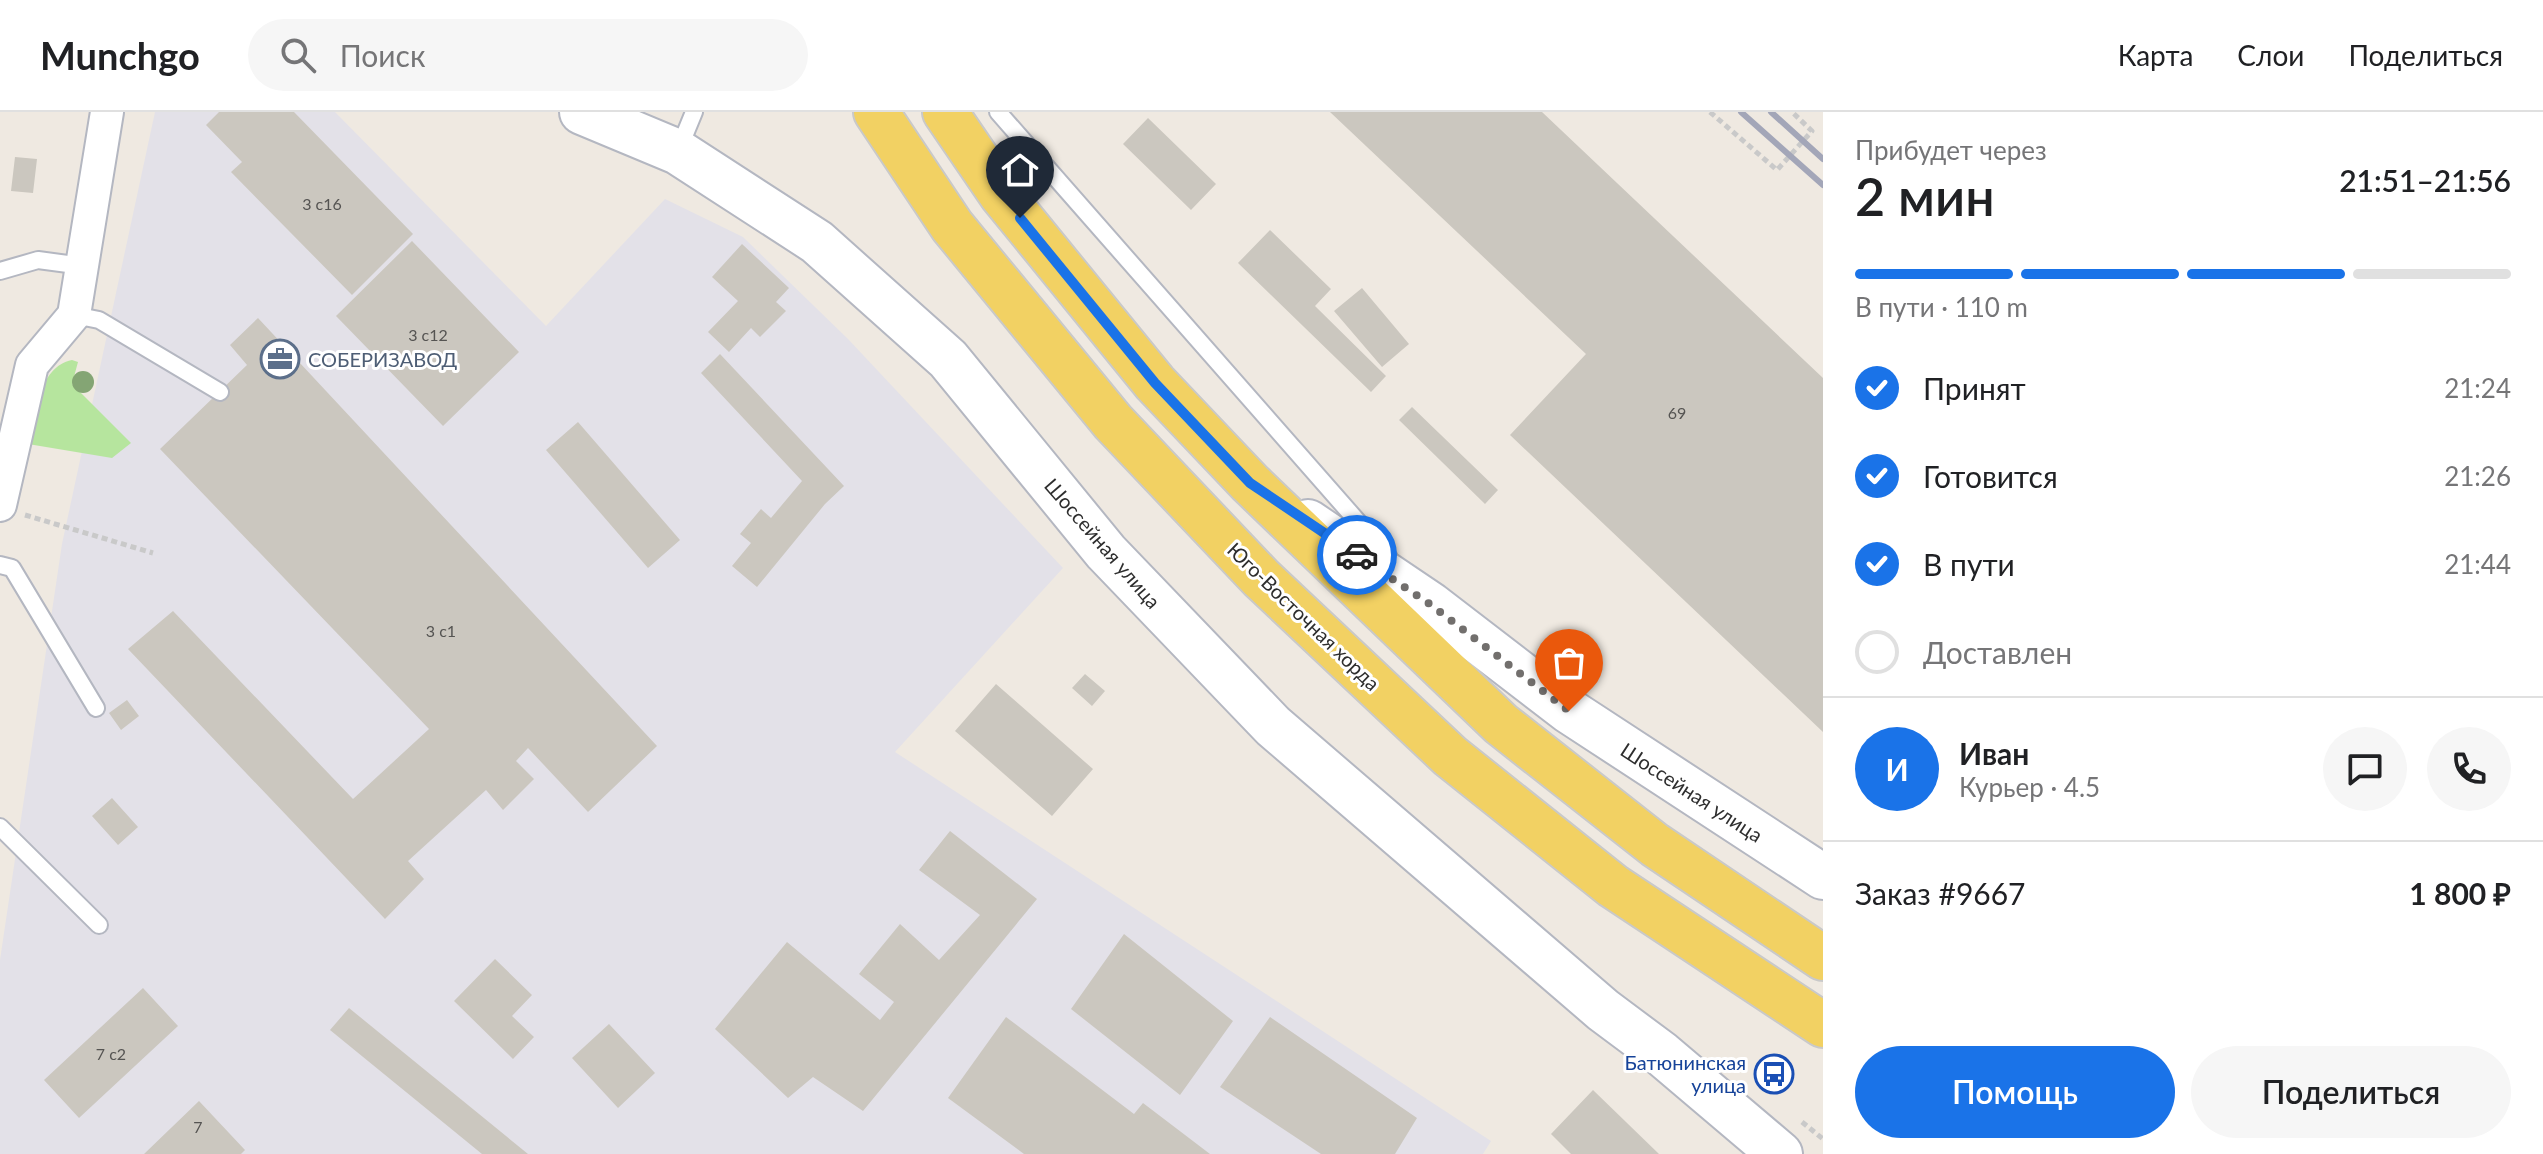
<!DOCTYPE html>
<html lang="ru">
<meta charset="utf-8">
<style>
:root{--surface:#fff;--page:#f6f6f6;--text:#202124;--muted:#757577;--line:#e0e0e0;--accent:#1a73e8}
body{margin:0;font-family:Lato,sans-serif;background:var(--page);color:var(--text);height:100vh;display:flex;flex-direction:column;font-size:30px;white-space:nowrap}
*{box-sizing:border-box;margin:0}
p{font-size:26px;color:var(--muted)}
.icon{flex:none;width:44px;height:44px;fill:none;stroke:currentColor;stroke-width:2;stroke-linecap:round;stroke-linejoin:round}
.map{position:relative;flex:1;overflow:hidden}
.drawer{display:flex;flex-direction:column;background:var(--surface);width:720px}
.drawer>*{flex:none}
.pin{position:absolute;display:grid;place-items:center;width:68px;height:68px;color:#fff;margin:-82px -34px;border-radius:50% 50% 50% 0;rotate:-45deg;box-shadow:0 0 8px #0007}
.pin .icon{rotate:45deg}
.courier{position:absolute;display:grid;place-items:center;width:80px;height:80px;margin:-40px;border:6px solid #1a73e8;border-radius:50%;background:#fff;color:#222;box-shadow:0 2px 10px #0007}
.summary em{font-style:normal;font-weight:600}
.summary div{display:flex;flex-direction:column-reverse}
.summary{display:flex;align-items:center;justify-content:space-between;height:136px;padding:0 32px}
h1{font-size:52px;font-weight:600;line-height:60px}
.bar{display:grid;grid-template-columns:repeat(4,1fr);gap:12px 8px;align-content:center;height:96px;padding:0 32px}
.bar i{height:10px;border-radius:6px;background:var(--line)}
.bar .on{background:var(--accent)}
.bar p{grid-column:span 4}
.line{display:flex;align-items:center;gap:20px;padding:0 32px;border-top:2px solid var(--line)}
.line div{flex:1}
.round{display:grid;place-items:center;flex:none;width:84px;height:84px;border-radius:42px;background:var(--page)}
ol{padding:0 32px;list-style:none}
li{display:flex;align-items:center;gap:24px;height:88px}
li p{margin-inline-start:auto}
li .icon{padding:8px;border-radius:50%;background:var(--accent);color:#fff;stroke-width:4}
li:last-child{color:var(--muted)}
li i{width:44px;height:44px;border:4px solid var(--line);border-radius:50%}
.primary-button{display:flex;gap:16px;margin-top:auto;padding:16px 32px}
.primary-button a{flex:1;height:92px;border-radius:48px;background:var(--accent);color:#fff;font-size:32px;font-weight:600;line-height:92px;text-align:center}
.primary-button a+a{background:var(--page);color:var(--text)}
header{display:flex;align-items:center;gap:48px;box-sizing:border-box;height:112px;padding:0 40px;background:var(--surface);border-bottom:2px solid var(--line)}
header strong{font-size:38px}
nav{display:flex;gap:44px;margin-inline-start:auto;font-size:28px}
.search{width:560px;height:72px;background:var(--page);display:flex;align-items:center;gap:20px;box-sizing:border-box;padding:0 28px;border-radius:44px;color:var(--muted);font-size:30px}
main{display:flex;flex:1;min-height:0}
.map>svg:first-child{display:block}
</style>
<header>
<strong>Munchgo</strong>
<div class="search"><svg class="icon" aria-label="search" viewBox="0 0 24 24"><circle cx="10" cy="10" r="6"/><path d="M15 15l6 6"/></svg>Поиск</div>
<nav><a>Карта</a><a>Слои</a><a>Поделиться</a></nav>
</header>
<main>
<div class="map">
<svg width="1823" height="1042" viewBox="0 0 1823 1042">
<rect width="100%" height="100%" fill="#efe9e1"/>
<path fill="#e3e1e8" d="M 155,0 L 335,0 L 546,214 L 665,87 L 743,125 L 848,227 L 1063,456 L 895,640 L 1491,1029 L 1483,1042 L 0,1042 L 0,848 L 62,432 Z"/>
<path fill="#b6e59e" d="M 72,248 L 78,250 L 72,272 L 131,331 L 112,346 L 28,332 C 35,304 38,255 72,248 Z"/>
<path fill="#cbc7bf" d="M 219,0 L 294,0 L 413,122 L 352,183 L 231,60 L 242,50 L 206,13 Z
M 1330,0 L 1542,0 L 1823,266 L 1823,620 L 1510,323 L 1586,242 Z
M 1148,6 L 1216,72 L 1191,98 L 1123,32 Z
M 15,45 L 37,47 L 33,81 L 11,79 Z
M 1270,118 L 1331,177 L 1315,194 L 1386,264 L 1371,280 L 1238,151 Z
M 412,129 L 519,240 L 443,314 L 336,204 Z
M 742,132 L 789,176 L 776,190 L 786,199 L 760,225 L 751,216 L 729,240 L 708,220 L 738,189 L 712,165 Z
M 1362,176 L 1409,232 L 1382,255 L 1334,199 Z
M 258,206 L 657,634 L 588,700 L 528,636 L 516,649 L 534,667 L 503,698 L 486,678 L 408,749 L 424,767 L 385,807 L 128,537 L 173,499 L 353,687 L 429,617 L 160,337 L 247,253 L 230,233 Z
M 720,242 L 844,374 L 825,392 L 757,475 L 732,454 L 751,431 L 740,422 L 761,397 L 771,406 L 802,369 L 701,261 Z
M 1412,295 L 1498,378 L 1485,392 L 1399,308 Z
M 578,310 L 680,428 L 648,456 L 546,338 Z
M 1085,562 L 1105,579 L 1092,594 L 1072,576 Z
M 996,572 L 1093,657 L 1052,704 L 955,619 Z
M 127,588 L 139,604 L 121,618 L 109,601 Z
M 112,686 L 138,715 L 118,733 L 92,704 Z
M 950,719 L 1037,787 L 863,999 L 813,965 L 788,986 L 715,917 L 787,830 L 880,908 L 894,890 L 859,862 L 900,812 L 939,848 L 980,803 L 919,758 Z
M 1124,822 L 1233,909 L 1180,983 L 1071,897 Z
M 495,847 L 532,883 L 512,904 L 534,925 L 513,947 L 454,889 Z
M 143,876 L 178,914 L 79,1006 L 44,968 Z
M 349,896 L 528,1042 L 482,1042 L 330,918 Z
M 1006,905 L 1134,1002 L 1143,991 L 1210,1042 L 1024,1042 L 948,986 Z
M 1270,905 L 1417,1006 L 1395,1042 L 1321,1042 L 1220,975 Z
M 609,912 L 655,961 L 618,996 L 572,946 Z
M 1593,978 L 1659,1042 L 1571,1042 L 1551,1022 Z
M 199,989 L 245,1038 L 241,1042 L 144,1042 Z"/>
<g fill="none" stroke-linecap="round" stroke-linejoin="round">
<defs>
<path id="service" d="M 998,0 L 1388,444
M 678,39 L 694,0
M 0,159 L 38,148 L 83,154
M 74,203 L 99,208 L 220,280
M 0,453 L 12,456 L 96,596
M 0,715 L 99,813"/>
<path id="minor" d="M 0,393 L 32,253 L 74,203 L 107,0"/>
<path id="secondary" d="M 582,0 L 678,40 L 817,130 L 948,247 L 1106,440 L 1273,614 L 1603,898 L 1662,942 L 1780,1042
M 1308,410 L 1431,493 L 1569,599 L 1823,765"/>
<path id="primary" d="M 876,0 L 952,114 L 1113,310 L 1261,466 L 1450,644 L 1613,774 L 1823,913
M 945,0 L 1001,82 L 1155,271 L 1250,371 L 1501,612 L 1655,733 L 1823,846"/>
</defs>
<use href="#service" stroke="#b4b7c1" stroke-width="20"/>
<use href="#minor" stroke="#b4b7c1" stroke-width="36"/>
<use href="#secondary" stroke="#b4b7c1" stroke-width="48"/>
<use href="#primary" stroke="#c9c9c9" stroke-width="48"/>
<path stroke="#c9c9c9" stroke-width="5" stroke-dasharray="6 4" stroke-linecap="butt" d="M 1710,0 L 1777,58 L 1812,19 L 1792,0
M 25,403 L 153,441
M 1802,1010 L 1823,1027"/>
<use href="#service" stroke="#fff" stroke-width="16"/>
<use href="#minor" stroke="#fff" stroke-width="32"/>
<use href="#secondary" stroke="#fff" stroke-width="44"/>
<use href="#primary" stroke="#f2d163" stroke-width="44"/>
<path stroke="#a3a6b8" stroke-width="6" d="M 1741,0 L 1823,73
M 1771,0 L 1823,47"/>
</g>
<circle fill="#84a574" cx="83" cy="270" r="11"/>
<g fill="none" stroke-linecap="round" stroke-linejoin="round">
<path stroke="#726f6d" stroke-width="8" stroke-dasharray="0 14.4" d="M 1357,443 L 1431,493 L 1569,599"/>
<path stroke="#1a73e8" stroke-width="10" d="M 1020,106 L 1155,271 L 1250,371 L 1357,443"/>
</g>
<defs>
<symbol id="office-ring" viewBox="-11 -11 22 22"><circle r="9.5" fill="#fff" stroke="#5c6f8a" stroke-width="1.5"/><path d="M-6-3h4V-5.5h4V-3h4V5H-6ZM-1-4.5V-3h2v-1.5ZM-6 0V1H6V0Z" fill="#5c6f8a"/></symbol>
<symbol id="bus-ring" viewBox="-11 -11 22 22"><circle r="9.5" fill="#fff" stroke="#1a4fb4" stroke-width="1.5"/><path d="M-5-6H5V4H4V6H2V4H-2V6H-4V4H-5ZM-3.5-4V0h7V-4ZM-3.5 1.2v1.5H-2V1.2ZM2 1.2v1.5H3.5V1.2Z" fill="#1a4fb4"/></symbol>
</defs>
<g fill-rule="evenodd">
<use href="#office-ring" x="258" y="225" width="44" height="44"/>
<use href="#bus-ring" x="1752" y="940" width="44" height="44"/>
</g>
<g text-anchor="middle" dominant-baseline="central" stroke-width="6" stroke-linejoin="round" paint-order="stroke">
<g font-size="16" fill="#555452">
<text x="322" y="91">3 с16</text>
<text x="428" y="222">3 с12</text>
<text x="1677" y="300">69</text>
<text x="441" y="518">3 с1</text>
<text x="111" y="941">7 с2</text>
<text x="198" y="1014">7</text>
</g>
<g font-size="20" fill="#4e5e75" stroke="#fff" text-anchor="start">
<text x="308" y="247">СОБЕРИЗАВОД</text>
</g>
<g font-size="20" fill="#2e2e2e" stroke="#fff">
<text transform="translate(1103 431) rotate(49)">Шоссейная улица</text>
<text transform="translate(1304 504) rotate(44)">Юго-Восточная хорда</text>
<text transform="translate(1692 680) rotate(33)">Шоссейная улица</text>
</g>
<g font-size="20" fill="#164399" stroke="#fff" text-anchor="end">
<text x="1746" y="950">Батюнинская<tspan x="1746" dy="23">улица</tspan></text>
</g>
</g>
</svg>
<div class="pin" style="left:1569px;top:599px;background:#ea580c"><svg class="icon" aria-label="bag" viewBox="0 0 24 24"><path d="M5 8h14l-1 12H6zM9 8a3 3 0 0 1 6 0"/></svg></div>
<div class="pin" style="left:1020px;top:106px;background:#1f2937"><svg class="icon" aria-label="home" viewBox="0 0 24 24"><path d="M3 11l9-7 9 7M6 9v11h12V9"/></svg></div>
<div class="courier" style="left:1357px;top:443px"><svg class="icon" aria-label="car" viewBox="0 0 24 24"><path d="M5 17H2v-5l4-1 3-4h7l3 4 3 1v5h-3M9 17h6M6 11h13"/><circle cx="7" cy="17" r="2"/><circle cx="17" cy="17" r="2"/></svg></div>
</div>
<section class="drawer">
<div class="summary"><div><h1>2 мин</h1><p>Прибудет через</p></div><em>21:51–21:56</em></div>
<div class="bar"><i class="on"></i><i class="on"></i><i class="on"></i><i></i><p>В пути · 110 m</p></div>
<ol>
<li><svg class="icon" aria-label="check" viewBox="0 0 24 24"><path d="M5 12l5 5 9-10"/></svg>Принят<p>21:24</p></li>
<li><svg class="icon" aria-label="check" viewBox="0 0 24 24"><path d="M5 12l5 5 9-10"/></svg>Готовится<p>21:26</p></li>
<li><svg class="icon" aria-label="check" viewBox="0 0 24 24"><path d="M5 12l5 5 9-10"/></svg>В пути<p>21:44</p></li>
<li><i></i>Доставлен</li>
</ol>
<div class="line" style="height:144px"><b class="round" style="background:var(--accent);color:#fff">И</b><div><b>Иван</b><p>Курьер · 4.5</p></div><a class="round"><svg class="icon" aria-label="chat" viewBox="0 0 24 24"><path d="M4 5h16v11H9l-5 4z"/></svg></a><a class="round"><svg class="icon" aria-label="phone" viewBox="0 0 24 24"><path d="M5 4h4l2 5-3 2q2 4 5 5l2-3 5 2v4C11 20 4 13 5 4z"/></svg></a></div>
<div class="line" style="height:104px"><div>Заказ #9667</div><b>1 800 ₽</b></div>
<div class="primary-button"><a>Помощь</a><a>Поделиться</a></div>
</section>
</main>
